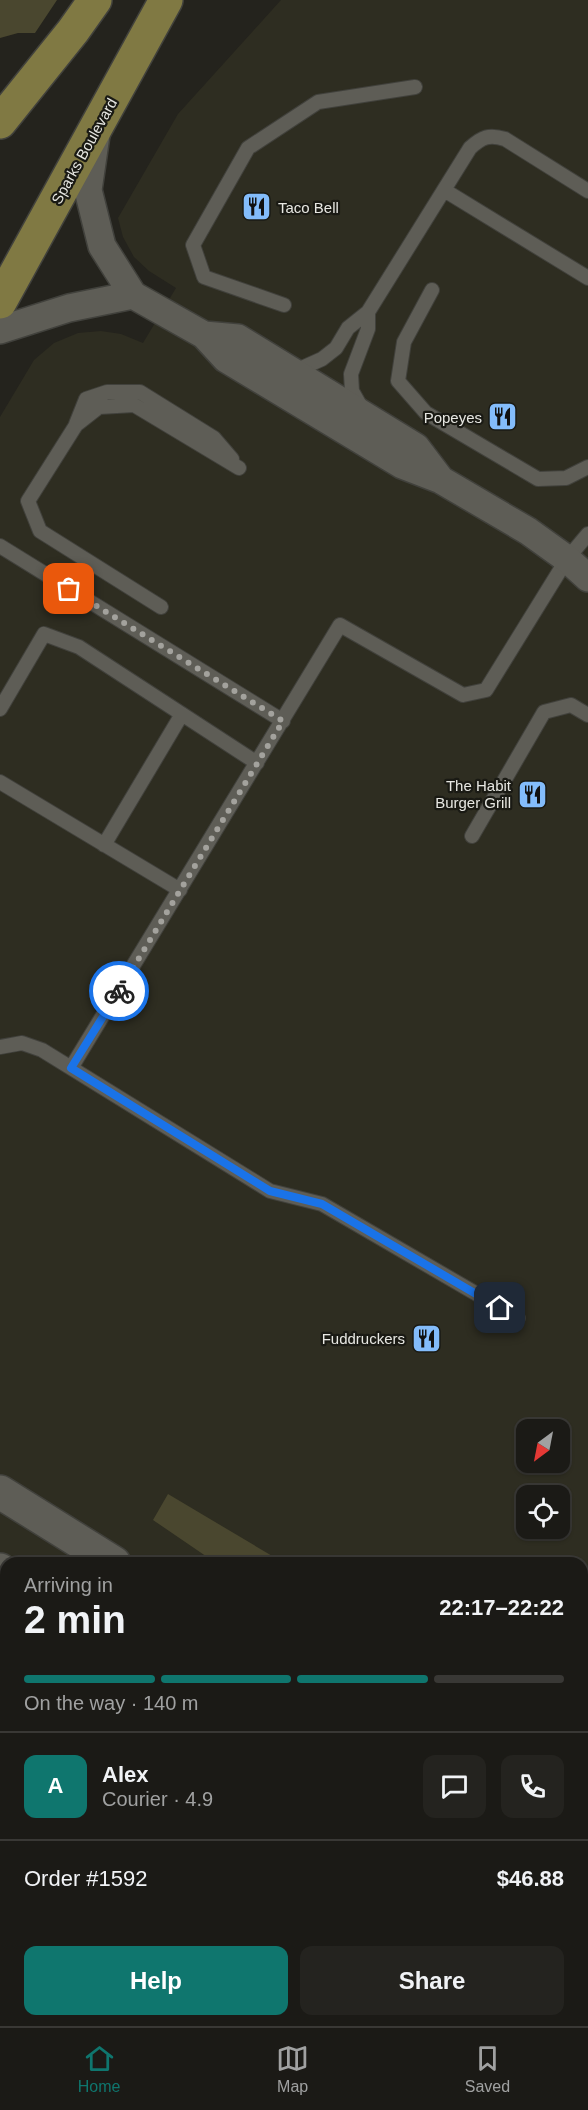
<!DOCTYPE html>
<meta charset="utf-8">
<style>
:root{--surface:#1b1a16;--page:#24231f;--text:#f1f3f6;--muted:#a0a1a1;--line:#393835;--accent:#0f766e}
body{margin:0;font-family:Helvetica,sans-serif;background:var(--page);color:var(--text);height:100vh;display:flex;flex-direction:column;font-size:22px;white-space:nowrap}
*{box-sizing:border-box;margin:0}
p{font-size:20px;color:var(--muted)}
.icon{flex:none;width:33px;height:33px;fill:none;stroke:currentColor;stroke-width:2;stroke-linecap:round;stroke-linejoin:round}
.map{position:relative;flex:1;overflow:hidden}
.drawer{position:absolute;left:0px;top:1557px;width:588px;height:470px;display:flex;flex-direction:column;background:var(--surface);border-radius:18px 18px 0 0;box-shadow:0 2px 4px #0004,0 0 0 2px var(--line)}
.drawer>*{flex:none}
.needle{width:39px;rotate:212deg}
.tools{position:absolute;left:516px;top:1419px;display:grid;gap:12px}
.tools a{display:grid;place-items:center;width:54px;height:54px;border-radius:12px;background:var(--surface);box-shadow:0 2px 4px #0004,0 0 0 2px var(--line);font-size:30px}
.pin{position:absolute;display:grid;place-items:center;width:51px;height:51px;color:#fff;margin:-26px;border-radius:12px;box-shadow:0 3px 9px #0006}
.courier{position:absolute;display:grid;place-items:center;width:60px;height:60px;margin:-30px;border:4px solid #1a73e8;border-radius:50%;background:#fff;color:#222;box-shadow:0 2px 8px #0007}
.overview em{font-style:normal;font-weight:700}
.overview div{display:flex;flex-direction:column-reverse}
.overview{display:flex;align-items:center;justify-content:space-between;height:102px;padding:0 24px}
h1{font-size:39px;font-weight:700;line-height:45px}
.bar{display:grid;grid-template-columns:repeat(4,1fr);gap:9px 6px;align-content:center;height:72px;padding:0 24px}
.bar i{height:8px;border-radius:4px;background:var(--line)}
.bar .current{background:var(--accent)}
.bar p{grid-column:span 4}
.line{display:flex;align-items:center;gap:15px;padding:0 24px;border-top:2px solid var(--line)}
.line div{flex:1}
.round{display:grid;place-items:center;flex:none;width:63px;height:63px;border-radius:12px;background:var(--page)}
.cta{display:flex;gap:12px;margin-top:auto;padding:12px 24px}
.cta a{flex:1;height:69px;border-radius:12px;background:var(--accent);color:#fff;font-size:24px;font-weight:700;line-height:69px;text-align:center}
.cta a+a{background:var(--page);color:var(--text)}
.tabs{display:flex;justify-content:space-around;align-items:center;height:84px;border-top:2px solid var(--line);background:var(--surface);font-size:16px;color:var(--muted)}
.tabs a{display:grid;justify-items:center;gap:3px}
.tabs .current{color:var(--accent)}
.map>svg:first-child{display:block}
</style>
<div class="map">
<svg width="588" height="2026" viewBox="0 0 588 2026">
<rect width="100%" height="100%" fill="#24231d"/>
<path fill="#2e2d21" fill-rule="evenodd" d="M 281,0 L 588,0 L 588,2026 L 0,2026 L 0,417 L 34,360 L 54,343 L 78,333 L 101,331 L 121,334 L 143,343 L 176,288 L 149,271 L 134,257 L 123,237 L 118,218 L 178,114 ZM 526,1430 L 560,1430 L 560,1462 L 526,1462 ZM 526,1496 L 560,1496 L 560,1528 L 526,1528 ZM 6,1563 L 582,1563 L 582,2020 L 6,2020 Z"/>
<path fill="#4a472f" d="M 0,0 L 57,0 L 35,33 L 18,33 L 0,38 Z
M 168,1494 L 284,1563 L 216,1563 L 153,1520 Z"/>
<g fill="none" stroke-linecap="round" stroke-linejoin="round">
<defs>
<path id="service" d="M 444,190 L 588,278
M 432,290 L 404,342 L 398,381 L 426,413 L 538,479 L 566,478 L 588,467
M 284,305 L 204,277 L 193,245 L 248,148 L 318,102 L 415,87
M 293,372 L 322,359 L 336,348 L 348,328 L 368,312 L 470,148 C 482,137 489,134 505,139 L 588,191
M 361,407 L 352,391 L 351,374 L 368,329 L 368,312
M 76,424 L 86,399 L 107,392 L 140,392 L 214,438 L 232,459
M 0,546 L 283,721
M 161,607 L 40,531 L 28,501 L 76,425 L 99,407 L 134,405 L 239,468
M 0,709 L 44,634 L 79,647 L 257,763
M 0,782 L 180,890
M 472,836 L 544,712 L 571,705 L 588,715
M 104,845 L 182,714
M 0,1047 L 22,1043 L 42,1050 L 270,1191 L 322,1204 L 518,1318
M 71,1068 L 340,625 L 463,695 L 486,690 L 567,559 L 588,534
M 0,1856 L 6,1859"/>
<path id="minor" d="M 96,135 L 88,190 L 102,246 L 133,295 L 204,335 L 226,359 L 402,465 L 441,480 L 528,531 L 567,559 L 588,578
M 0,330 L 69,308 L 133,295
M 204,335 L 238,338 L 416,447 L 441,480
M 582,1656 L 588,1651
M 163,2026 L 169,2020
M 240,2026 L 247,2020"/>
<path id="tertiary" d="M 0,1492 L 114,1563
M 0,1570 L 6,1574
M 582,1731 L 588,1736
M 582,1958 L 588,1953
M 451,2020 L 454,2026
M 540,2026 L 541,2020"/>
<path id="primary" d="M 0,122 L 73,31 L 95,0
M 0,302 L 166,0"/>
</defs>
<use href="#service" stroke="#41413c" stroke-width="16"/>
<use href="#minor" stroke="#41413c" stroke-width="30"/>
<use href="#tertiary" stroke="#41413c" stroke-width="36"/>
<use href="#primary" stroke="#41413c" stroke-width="36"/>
<use href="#service" stroke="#5e5d56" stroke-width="14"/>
<use href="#minor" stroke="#5e5d56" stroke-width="27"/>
<use href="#tertiary" stroke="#5e5d56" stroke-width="33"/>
<use href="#primary" stroke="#807943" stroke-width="33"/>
</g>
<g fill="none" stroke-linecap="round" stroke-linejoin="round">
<path stroke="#a3a29d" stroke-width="6" stroke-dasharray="0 10.8" d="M 69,589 L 283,721 L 119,991"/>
<path stroke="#1a73e8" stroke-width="8" d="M 119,991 L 71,1068 L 270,1191 L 322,1204 L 500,1308"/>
</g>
<defs>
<symbol id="restaurant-square" viewBox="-11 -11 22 22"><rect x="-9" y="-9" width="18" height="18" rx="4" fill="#83bcfb" stroke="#1a1a14"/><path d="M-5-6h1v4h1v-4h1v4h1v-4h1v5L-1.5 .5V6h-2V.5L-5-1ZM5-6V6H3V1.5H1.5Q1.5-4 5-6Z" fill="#111"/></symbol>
</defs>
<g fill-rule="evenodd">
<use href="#restaurant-square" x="240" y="190" width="33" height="33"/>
<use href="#restaurant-square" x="486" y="400" width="33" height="33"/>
<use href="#restaurant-square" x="516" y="778" width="33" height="33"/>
<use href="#restaurant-square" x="410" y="1322" width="33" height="33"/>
</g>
<g text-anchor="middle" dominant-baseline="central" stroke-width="4.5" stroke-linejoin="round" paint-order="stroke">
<g font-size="15" fill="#e7e7e2" stroke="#1a1a14">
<text transform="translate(84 151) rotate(-61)">Sparks Boulevard</text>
</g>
<g font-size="15" fill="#e7e7e2" stroke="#1a1a14" text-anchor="end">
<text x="278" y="207" text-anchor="start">Taco Bell</text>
<text x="482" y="417">Popeyes</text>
<text x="511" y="785">The Habit<tspan x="511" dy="17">Burger Grill</tspan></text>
<text x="405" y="1338">Fuddruckers</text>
</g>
</g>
</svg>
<div class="tools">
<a><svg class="needle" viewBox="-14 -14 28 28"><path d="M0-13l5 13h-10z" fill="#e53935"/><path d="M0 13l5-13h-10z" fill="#a0a1a1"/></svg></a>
<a><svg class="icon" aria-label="locate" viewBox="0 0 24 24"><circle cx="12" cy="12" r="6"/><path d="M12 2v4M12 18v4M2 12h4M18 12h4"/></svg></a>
</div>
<div class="pin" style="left:69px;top:589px;background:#ea580c"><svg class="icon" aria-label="bag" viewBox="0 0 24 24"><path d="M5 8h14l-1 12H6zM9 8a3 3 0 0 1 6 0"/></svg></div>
<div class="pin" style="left:500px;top:1308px;background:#1f2937"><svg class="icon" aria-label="home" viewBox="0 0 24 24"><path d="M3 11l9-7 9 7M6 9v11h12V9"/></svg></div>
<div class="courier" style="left:119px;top:991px"><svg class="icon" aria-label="bike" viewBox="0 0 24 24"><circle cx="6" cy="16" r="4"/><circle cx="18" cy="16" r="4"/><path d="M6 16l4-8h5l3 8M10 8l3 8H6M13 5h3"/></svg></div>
<section class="drawer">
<div class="overview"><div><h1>2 min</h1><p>Arriving in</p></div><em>22:17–22:22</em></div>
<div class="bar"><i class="current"></i><i class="current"></i><i class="current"></i><i></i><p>On the way · 140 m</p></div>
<div class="line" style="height:108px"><b class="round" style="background:var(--accent);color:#fff">A</b><div><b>Alex</b><p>Courier · 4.9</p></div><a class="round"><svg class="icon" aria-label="chat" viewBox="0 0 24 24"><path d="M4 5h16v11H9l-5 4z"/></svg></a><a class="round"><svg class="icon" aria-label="phone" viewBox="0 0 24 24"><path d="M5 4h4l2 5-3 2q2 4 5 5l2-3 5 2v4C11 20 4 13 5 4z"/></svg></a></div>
<div class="line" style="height:78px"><div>Order #1592</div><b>$46.88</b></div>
<div class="cta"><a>Help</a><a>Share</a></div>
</section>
</div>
<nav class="tabs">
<a class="current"><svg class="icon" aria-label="home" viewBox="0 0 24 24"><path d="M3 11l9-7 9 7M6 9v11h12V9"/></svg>Home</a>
<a><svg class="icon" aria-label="map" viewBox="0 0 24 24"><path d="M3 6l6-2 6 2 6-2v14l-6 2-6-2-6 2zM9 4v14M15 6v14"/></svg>Map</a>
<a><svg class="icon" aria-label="saved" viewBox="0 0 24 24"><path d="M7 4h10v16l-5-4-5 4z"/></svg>Saved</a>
</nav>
